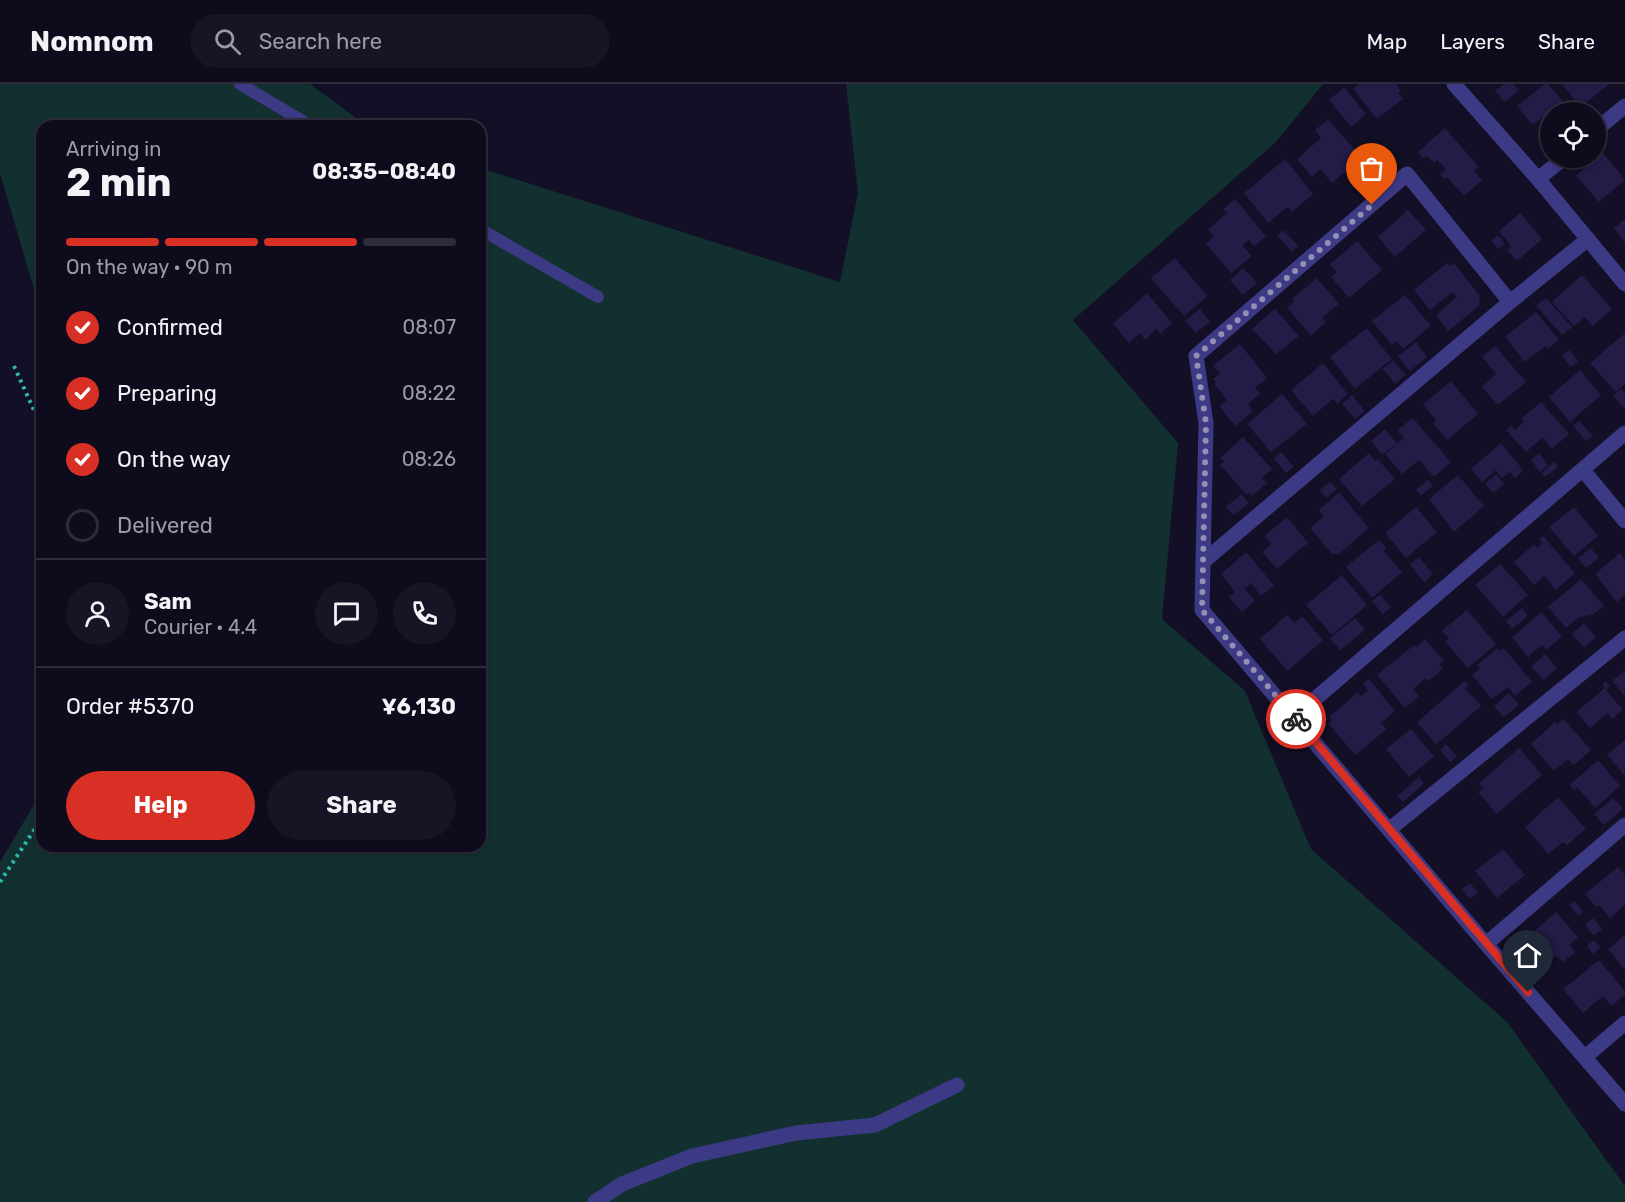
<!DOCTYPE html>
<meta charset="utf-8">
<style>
:root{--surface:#0e0b1c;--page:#171425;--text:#f1f3f6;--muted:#9b9ba3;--line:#2e2b3b;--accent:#d93025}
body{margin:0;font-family:Rubik,sans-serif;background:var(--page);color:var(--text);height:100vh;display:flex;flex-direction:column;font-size:22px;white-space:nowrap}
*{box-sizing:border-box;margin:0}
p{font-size:20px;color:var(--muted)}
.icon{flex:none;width:33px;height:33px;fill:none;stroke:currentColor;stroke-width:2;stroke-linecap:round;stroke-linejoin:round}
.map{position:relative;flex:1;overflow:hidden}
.panel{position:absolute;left:36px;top:36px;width:450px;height:732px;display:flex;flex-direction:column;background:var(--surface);border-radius:18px;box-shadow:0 3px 9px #0003,0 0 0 2px var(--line)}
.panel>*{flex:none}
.tools{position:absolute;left:1540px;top:18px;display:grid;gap:12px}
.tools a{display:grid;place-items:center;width:66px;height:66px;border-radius:50%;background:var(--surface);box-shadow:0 3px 9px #0003,0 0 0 2px var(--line);font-size:30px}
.pin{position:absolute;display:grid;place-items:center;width:51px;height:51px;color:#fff;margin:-62px -26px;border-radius:50% 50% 50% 0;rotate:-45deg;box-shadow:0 0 6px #0007}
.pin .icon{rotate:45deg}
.courier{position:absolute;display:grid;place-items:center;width:60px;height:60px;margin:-30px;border:4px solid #d93025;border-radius:50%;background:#fff;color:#222;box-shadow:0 2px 8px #0007}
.headline em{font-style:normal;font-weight:700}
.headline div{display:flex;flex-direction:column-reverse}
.headline{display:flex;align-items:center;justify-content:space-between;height:102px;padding:0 30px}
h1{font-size:39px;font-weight:700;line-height:45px}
.bar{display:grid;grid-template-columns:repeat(4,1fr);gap:9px 6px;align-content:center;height:72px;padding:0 30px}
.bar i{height:8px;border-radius:4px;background:var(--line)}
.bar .on{background:var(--accent)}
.bar p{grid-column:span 4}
.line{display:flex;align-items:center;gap:15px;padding:0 30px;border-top:2px solid var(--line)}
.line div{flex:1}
.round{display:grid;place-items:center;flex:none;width:63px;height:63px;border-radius:32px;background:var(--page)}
ol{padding:0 30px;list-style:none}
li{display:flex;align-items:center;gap:18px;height:66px}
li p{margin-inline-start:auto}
li .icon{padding:6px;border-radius:50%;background:var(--accent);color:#fff;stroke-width:4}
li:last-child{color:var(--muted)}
li i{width:33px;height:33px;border:3px solid var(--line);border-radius:50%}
.button{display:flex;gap:12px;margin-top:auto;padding:12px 30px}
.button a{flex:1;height:69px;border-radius:36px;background:var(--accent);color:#fff;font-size:24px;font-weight:700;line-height:69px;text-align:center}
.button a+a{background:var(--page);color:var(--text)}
header{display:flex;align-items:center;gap:36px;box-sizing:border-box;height:84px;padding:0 30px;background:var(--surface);border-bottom:2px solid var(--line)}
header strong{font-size:28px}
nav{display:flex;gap:33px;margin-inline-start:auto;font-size:21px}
.search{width:420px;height:54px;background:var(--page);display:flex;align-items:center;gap:15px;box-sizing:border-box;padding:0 21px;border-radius:33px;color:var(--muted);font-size:22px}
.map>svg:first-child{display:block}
</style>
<header>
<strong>Nomnom</strong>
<div class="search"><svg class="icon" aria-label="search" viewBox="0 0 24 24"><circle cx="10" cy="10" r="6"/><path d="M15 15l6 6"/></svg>Search here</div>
<nav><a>Map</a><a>Layers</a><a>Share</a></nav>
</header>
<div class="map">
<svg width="1625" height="1118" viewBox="0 0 1625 1118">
<rect width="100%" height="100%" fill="#130f26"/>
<path fill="#12302f" d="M 0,0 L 310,0 L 367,42 L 42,42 L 42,233 L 0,89 Z
M 846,0 L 1323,0 L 1276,58 L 1073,236 L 1178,359 L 1162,535 L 1245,607 L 1311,765 L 1507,938 L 1625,1102 L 1625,1118 L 0,1118 L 0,778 L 42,707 L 42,762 L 480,762 L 480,84 L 840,198 L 858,109 Z"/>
<path fill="#241b47" d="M 1359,0 L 1396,0 L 1401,7 L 1398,9 L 1403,15 L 1377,35 L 1353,5 Z
M 1504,0 L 1513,0 L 1519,6 L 1505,18 L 1495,7 Z
M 1545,0 L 1548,0 L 1572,28 L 1550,27 L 1533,41 L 1517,22 Z
M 1562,0 L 1609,0 L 1581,23 Z
M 1344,3 L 1366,30 L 1351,43 L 1329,16 Z
M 1328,35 L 1362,74 L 1332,99 L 1320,85 L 1312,93 L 1297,75 L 1321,54 L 1315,46 Z
M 1445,44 L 1479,83 L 1474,87 L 1482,96 L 1464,112 L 1447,93 L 1445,95 L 1440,90 L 1446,85 L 1437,76 L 1434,79 L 1427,72 L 1423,74 L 1418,68 Z
M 1603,69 L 1625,96 L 1599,118 L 1576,91 Z
M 1285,75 L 1313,110 L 1292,128 L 1288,123 L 1268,139 L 1244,109 Z
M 1235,115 L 1266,152 L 1254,162 L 1249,156 L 1242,161 L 1252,172 L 1231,189 L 1206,160 L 1214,153 L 1208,145 L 1227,129 L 1223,125 Z
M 1408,126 L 1426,146 L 1395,173 L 1378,153 Z
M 1520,129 L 1542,155 L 1517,177 L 1507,166 L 1511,162 L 1499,147 Z
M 1625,135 L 1625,159 L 1614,144 Z
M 1283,146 L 1298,162 L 1292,168 L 1277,151 Z
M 1498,151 L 1505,160 L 1498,165 L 1491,156 Z
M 1357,157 L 1382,186 L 1349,214 L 1331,193 L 1337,188 L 1330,180 Z
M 1175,174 L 1207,212 L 1184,232 L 1151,194 Z
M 1447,179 L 1450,182 L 1454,179 L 1480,212 L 1479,222 L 1448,247 L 1436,231 L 1457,213 L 1452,208 L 1430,226 L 1414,206 Z
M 1243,184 L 1257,199 L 1243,211 L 1230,196 Z
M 1582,191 L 1612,225 L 1593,242 L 1585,233 L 1574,242 L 1552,218 Z
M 1317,194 L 1339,220 L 1322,234 L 1326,238 L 1311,252 L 1287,224 L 1294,218 L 1292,215 Z
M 1147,209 L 1172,239 L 1160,250 L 1156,245 L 1145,256 L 1140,249 L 1129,259 L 1113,240 Z
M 1405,211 L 1431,242 L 1403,265 L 1397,257 L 1392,261 L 1372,237 Z
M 1546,214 L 1572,243 L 1562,251 L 1536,222 Z
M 1200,225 L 1210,238 L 1196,249 L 1185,237 Z
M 1275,225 L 1299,252 L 1276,270 L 1252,245 Z
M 1536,228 L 1559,256 L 1547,265 L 1545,262 L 1525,278 L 1505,253 Z
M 1367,244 L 1392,275 L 1355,305 L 1330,273 Z
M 1625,249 L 1625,300 L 1616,308 L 1590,279 Z
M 1416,258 L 1427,273 L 1410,287 L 1398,272 Z
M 1240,260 L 1267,294 L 1255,304 L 1260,310 L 1248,320 L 1253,327 L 1235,342 L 1219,322 L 1227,316 L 1214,300 L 1216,298 L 1213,295 L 1220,290 L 1213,282 Z
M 1495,262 L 1526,298 L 1498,321 L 1482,303 L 1496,290 L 1482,273 Z
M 1569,266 L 1578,277 L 1571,283 L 1562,272 Z
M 1393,276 L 1406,291 L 1395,300 L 1383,285 Z
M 1323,279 L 1348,310 L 1337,320 L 1333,315 L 1313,332 L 1291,306 Z
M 1580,286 L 1601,311 L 1570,338 L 1549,313 Z
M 1451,297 L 1478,330 L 1447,356 L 1433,339 L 1436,336 L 1423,320 Z
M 1621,305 L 1625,309 L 1625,325 L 1613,312 Z
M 1282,310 L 1307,340 L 1271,368 L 1247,340 Z
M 1352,311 L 1365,327 L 1355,335 L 1342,320 Z
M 1541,318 L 1569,350 L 1552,365 L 1543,353 L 1526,368 L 1506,346 L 1512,342 L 1515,346 L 1524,338 L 1521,335 Z
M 1413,334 L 1451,378 L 1434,393 L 1419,376 L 1402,390 L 1385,370 L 1404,354 L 1397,346 Z
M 1579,337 L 1593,352 L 1586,357 L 1573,342 Z
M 1385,345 L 1397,359 L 1382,371 L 1371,357 Z
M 1243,353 L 1272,385 L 1262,394 L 1267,399 L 1252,412 L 1249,409 L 1247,411 L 1220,381 L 1224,377 L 1220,374 Z
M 1501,359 L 1523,386 L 1515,394 L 1510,388 L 1502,394 L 1496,386 L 1482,398 L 1471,385 Z
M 1281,368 L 1294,383 L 1286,389 L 1274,375 Z
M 1369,369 L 1375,377 L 1378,375 L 1395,395 L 1362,422 L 1339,395 Z
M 1539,369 L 1548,381 L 1540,388 L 1531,376 Z
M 1554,378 L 1558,383 L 1545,393 L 1541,389 Z
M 1496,390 L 1504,400 L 1493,409 L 1485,400 Z
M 1458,391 L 1484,422 L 1454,448 L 1429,415 Z
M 1428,396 L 1433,402 L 1421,411 L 1416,406 Z
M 1330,398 L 1337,405 L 1326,414 L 1320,406 Z
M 1339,408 L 1369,444 L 1338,471 L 1335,469 L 1333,471 L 1310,444 L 1324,432 L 1319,426 Z
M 1241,410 L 1249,419 L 1234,431 L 1226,423 Z
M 1416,423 L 1437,448 L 1406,474 L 1385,449 Z
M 1574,423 L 1598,452 L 1574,472 L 1549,443 Z
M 1287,433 L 1308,459 L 1277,485 L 1262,468 L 1271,460 L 1264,452 Z
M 1543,452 L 1575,489 L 1556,506 L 1544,492 L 1534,501 L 1514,478 L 1534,460 L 1537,464 L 1543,459 L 1539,455 Z
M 1379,456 L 1386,464 L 1384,467 L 1402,488 L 1372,514 L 1346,483 Z
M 1591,464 L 1599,474 L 1586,484 L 1578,474 Z
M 1246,468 L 1274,501 L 1261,512 L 1251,499 L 1245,505 L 1255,516 L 1242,528 L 1229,513 L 1235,508 L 1221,490 Z
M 1620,469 L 1625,475 L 1625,511 L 1617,518 L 1595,490 Z
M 1419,473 L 1433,490 L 1424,498 L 1410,481 Z
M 1500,480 L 1528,511 L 1503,533 L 1475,501 Z
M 1342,491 L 1367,521 L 1332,551 L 1306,521 Z
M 1581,495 L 1604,522 L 1592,531 L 1579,533 L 1566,544 L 1548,523 Z
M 1380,511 L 1391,523 L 1383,530 L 1372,517 Z
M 1522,524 L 1528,532 L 1512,545 L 1506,537 Z
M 1467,526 L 1496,560 L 1468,584 L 1445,558 L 1449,554 L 1442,547 Z
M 1542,528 L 1562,553 L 1546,566 L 1542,561 L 1528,573 L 1512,553 Z
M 1287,531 L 1294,539 L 1302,532 L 1323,556 L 1287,587 L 1260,555 Z
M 1355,534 L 1365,546 L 1340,566 L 1330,554 Z
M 1584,539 L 1596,553 L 1584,564 L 1572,550 Z
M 1425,555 L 1444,577 L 1439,580 L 1443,585 L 1428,597 L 1426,594 L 1413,605 L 1419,612 L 1405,624 L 1377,591 L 1414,561 L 1416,563 Z
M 1498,564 L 1500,567 L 1504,564 L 1532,598 L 1515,612 L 1508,603 L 1492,615 L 1472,591 L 1480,584 L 1477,581 Z
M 1545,570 L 1557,584 L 1543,596 L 1531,582 Z
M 1625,586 L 1625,612 L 1612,597 Z
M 1369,595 L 1395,627 L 1381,639 L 1387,645 L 1355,671 L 1328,639 L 1332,636 L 1329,633 L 1358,608 L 1361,612 L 1368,606 L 1363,600 Z
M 1465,597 L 1469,601 L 1465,604 L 1481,622 L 1436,661 L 1417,638 Z
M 1606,597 L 1610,602 L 1606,606 L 1623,626 L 1612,635 L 1607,629 L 1590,644 L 1576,628 L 1605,604 L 1602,601 Z
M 1509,609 L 1519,621 L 1504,633 L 1494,622 Z
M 1564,635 L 1591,666 L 1574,681 L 1568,675 L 1554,687 L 1531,660 L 1555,638 L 1557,640 Z
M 1411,645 L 1434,672 L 1409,693 L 1386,665 Z
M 1625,656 L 1625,692 L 1607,671 Z
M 1446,660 L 1457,672 L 1450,678 L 1440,666 Z
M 1519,664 L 1542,691 L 1497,730 L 1478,708 L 1483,704 L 1479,699 Z
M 1598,676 L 1620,702 L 1595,724 L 1577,703 L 1574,706 L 1570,701 Z
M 1419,693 L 1424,700 L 1403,718 L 1397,712 Z
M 1558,713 L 1586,745 L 1567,761 L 1563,758 L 1548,770 L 1525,743 Z
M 1613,714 L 1623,725 L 1604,741 L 1594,730 Z
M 1503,765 L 1525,791 L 1497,814 L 1475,787 Z
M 1618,783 L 1625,791 L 1625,821 L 1610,834 L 1599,821 L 1596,823 L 1585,810 Z
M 1470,799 L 1478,809 L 1470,815 L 1462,805 Z
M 1574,817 L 1583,828 L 1578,832 L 1569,821 Z
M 1556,828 L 1578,853 L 1569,861 L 1575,868 L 1563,878 L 1556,872 L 1539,887 L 1522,868 L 1529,862 L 1524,856 Z
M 1593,834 L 1602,845 L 1594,852 L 1585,841 Z
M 1625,851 L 1625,886 L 1608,865 Z
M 1594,856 L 1600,863 L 1593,870 L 1587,862 Z
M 1599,876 L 1625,907 L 1625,911 L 1611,922 L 1603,912 L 1583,929 L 1563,905 Z"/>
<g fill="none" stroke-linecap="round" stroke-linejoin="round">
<path stroke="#2fb8b0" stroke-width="4" stroke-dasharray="3 4.5" stroke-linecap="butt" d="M 14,282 L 42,344
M 0,798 L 42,734"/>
<path stroke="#3d3a85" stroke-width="12" d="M 240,0 L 311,42
M 480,145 L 598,213"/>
<path stroke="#3d3a85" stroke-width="15" d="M 1596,46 L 1625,22
M 1538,95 L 1564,74
M 1510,218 L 1407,90 L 1196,272 L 1206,339 L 1202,526 L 1486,860 L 1625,1020
M 1583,386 L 1625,437
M 1204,477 L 1510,218 L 1588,155
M 1294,633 L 1625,349
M 1390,745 L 1625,554
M 1486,860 L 1625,741
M 1585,973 L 1625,939
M 595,1118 L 622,1100 L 692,1072 L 796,1049 L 875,1041 L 957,1001"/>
<path stroke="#3d3a85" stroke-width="15" d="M 1454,0 L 1538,95 L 1625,200"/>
</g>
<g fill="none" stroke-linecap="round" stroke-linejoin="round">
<path stroke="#948fb3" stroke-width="6" stroke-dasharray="0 10.8" d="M 1296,635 L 1202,526 L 1206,339 L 1196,272 L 1372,121"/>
<path stroke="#d93025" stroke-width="8" d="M 1296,635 L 1528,908"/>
</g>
</svg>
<div class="tools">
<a><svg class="icon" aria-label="locate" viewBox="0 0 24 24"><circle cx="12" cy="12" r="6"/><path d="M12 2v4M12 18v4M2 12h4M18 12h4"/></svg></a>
</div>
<div class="pin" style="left:1372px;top:121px;background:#ea580c"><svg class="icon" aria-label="bag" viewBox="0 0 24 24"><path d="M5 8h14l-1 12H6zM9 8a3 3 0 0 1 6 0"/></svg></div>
<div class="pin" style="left:1528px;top:908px;background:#1f2937"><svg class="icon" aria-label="home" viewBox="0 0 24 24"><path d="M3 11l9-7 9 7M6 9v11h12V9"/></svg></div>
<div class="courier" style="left:1296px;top:635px"><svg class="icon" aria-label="bike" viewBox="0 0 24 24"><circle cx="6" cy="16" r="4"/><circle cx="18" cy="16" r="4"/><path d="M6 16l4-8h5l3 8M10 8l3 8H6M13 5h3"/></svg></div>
<section class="panel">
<div class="headline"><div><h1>2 min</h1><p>Arriving in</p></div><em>08:35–08:40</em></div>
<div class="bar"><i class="on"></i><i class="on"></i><i class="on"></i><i></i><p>On the way · 90 m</p></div>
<ol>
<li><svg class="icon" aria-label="check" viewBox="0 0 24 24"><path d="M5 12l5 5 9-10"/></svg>Confirmed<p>08:07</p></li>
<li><svg class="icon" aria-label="check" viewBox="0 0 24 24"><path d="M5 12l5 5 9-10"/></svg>Preparing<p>08:22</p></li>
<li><svg class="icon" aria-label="check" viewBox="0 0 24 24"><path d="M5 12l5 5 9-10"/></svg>On the way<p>08:26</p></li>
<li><i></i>Delivered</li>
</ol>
<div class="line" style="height:108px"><a class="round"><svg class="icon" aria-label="person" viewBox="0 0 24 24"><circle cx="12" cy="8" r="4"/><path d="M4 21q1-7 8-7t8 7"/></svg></a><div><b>Sam</b><p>Courier · 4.4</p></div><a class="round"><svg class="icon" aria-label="chat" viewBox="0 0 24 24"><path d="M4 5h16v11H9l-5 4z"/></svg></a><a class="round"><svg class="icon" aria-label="phone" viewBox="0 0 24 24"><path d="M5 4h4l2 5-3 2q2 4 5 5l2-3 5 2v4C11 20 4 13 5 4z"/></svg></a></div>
<div class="line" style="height:78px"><div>Order #5370</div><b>¥6,130</b></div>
<div class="button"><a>Help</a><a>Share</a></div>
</section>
</div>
